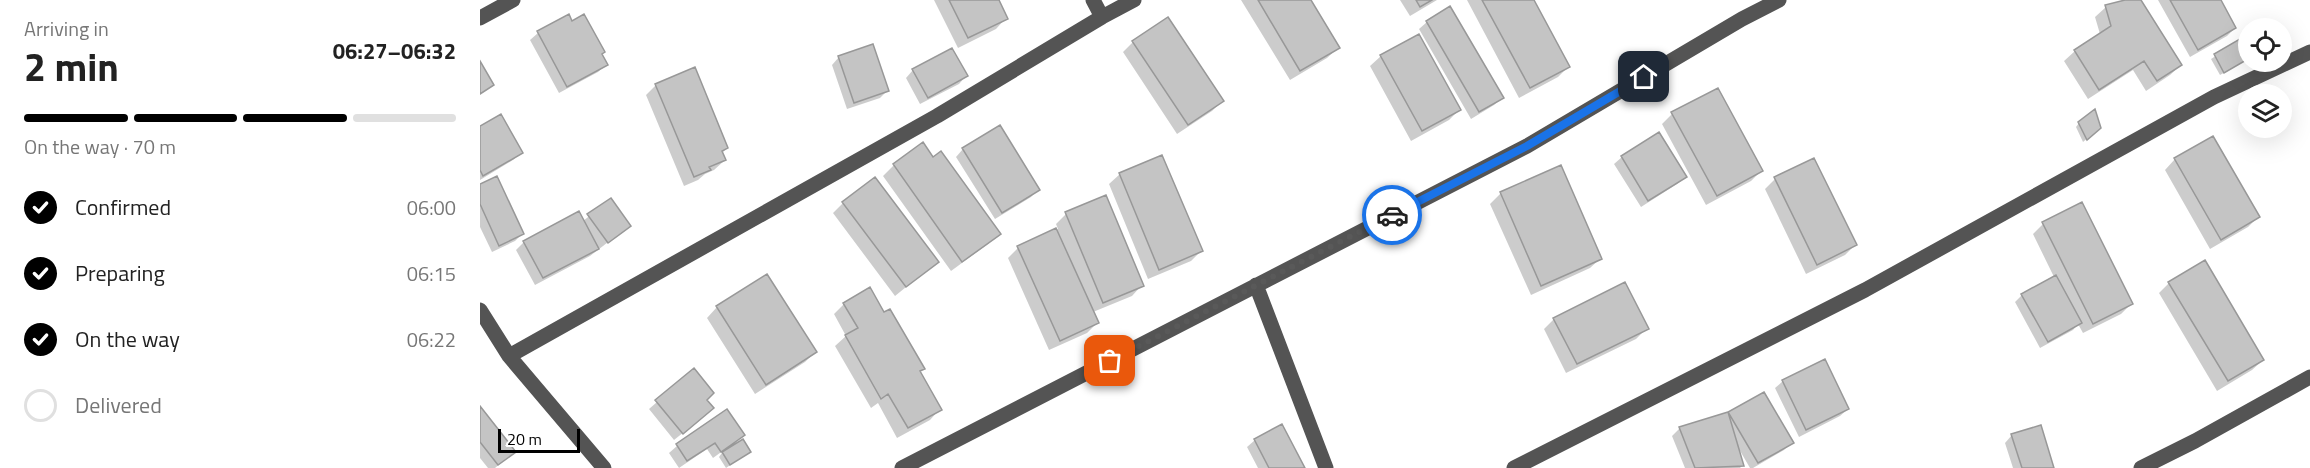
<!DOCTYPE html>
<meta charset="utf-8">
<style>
:root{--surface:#fff;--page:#f2f2f2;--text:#222;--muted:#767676;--line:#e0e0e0;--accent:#000}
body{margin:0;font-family:"Titillium Web",sans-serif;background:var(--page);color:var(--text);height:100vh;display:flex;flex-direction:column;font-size:22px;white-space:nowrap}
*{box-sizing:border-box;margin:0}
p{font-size:20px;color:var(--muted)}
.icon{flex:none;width:33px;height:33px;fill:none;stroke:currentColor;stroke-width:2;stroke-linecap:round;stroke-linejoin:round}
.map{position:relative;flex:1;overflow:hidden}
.sheet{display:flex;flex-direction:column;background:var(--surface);width:480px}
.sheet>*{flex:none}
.buttons{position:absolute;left:1758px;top:18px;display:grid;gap:12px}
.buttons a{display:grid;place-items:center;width:54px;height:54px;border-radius:50%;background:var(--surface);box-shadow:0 6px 24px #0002;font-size:30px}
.scale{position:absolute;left:18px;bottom:15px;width:82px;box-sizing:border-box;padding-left:6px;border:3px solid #000;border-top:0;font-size:16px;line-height:21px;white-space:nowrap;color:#000;-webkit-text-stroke:4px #fff;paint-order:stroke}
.pin{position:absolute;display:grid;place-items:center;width:51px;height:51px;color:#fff;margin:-26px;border-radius:12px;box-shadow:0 3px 9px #0006}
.courier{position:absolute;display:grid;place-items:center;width:60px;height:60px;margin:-30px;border:4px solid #1a73e8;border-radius:50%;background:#fff;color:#222;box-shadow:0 2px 8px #0007}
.summary em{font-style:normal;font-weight:700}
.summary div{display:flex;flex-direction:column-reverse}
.summary{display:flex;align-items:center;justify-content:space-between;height:102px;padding:0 24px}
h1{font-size:39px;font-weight:700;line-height:45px}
.bar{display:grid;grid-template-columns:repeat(4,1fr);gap:9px 6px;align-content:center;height:72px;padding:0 24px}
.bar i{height:8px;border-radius:4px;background:var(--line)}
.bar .active{background:var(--accent)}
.bar p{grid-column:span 4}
ol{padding:0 24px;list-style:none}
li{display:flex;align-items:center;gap:18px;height:66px}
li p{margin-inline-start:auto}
li .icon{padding:6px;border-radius:50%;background:var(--accent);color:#fff;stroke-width:4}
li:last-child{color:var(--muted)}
li i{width:33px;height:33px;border:3px solid var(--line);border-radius:50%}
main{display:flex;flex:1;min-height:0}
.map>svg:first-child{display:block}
</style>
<main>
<section class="sheet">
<div class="summary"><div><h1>2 min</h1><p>Arriving in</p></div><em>06:27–06:32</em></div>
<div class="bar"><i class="active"></i><i class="active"></i><i class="active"></i><i></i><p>On the way · 70 m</p></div>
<ol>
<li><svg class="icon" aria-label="check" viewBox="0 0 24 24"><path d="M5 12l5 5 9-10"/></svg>Confirmed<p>06:00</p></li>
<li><svg class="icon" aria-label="check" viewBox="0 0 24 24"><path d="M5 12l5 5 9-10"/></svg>Preparing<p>06:15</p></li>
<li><svg class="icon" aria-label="check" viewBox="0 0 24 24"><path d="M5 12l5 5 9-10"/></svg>On the way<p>06:22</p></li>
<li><i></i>Delivered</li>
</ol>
</section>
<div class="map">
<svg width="1830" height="468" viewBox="0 0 1830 468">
<rect width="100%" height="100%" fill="#fff"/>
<path fill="#0003" d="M 454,0 L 517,0 L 526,18 L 516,29 L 478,48 Z
M 761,0 L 829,0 L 858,48 L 847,58 L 810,80 Z
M 920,0 L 957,0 L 930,16 Z
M 987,0 L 1052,0 L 1088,67 L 1078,77 L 1039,98 Z
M 1651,0 L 1659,0 L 1701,65 L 1690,75 L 1666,91 L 1653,70 L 1608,99 L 1584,61 L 1595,51 L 1620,34 L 1615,17 L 1626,7 Z
M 1678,0 L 1739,0 L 1755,28 L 1747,36 L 1710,57 Z
M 88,16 L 120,55 L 126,65 L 118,72 L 79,93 L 50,40 L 58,33 Z
M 947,22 L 1022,98 L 1014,105 L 991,119 L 939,29 Z
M 1764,38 L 1768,46 L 1768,59 L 1740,75 L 1731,59 Z
M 653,42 L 742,101 L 732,111 L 697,134 L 643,52 Z
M 901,56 L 979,110 L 969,120 L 931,141 L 890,66 Z
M 359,57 L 408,90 L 400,98 L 367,109 L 352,65 Z
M 433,70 L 486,76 L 479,84 L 440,104 L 426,78 Z
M 176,85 L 247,148 L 242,153 L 245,160 L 234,170 L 225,174 L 218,180 L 204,186 L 166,95 Z
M 1192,114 L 1281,171 L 1271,181 L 1226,205 L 1182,124 Z
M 1599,123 L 1616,131 L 1603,142 L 1596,127 Z
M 0,127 L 41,153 L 33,160 L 0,180 Z
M 442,145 L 452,159 L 519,234 L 508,244 L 471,271 L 403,176 L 414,165 Z
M 483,149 L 558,189 L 551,197 L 515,219 L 476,157 Z
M 1142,157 L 1205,177 L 1197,184 L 1161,207 L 1134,164 Z
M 1695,159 L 1778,217 L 1768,227 L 1730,249 L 1685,170 Z
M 640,174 L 721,251 L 711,261 L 668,279 L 629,184 Z
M 1295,179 L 1375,245 L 1365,255 L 1326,274 L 1285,189 Z
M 0,186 L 42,234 L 35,241 L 12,252 L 0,227 Z
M 1021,193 L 1121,258 L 1110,268 L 1051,295 L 1010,204 Z
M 130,200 L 149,226 L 110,256 L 55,285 L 36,250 L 44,242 L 98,213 L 103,221 Z
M 363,203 L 457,262 L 415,296 L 353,213 Z
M 586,214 L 662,285 L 652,296 L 613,312 L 618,322 L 607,333 L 569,350 L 528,258 L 538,248 L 578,229 L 576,224 Z
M 1563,224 L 1651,304 L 1641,314 L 1603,333 L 1598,324 L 1593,330 L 1560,348 L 1535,302 L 1542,295 L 1574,277 L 1553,234 Z
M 287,276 L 335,352 L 325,362 L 275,394 L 227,318 L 237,307 Z
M 1689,283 L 1783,360 L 1772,370 L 1737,391 L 1679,293 Z
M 364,304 L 404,315 L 443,368 L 439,372 L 460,409 L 450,420 L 417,438 L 398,403 L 391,408 L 355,346 L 366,336 L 354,314 Z
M 1074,319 L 1167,328 L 1156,339 L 1086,373 L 1064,329 Z
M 214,370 L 224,416 L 194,440 L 169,409 Z
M 1303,381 L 1368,409 L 1360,416 L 1319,437 L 1295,388 Z
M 0,409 L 34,452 L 15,468 L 8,468 L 0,458 Z
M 247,411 L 263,435 L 250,447 L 269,452 L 246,468 L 239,457 L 244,450 L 233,458 L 227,449 L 199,468 L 189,453 L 197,446 Z
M 1249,413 L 1312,442 L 1304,450 L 1273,468 L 1270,468 L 1259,449 L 1262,466 L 1260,468 L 1205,468 L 1192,436 L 1199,429 Z
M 1532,435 L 1573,468 L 1533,468 L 1525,443 Z
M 775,440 L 823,468 L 778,468 L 767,447 Z"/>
<path fill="#c4c4c4" stroke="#989898" stroke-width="1.5" d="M 469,0 L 519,0 L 528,19 L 488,38 Z
M 778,0 L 831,0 L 860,48 L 820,71 Z
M 936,0 L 952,0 L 940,7 Z
M 1002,0 L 1054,0 L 1090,67 L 1050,88 Z
M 1645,0 L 1661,0 L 1702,65 L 1677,81 L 1664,61 L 1619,90 L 1594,50 L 1631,26 L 1625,5 Z
M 1690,0 L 1741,0 L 1756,28 L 1718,50 Z
M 970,6 L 1024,98 L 999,112 L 946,21 Z
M 89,14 L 92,21 L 104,14 L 125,52 L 122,54 L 128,65 L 87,87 L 57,31 Z
M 688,17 L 744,101 L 708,125 L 652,41 Z
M 939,34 L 981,110 L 942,131 L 900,55 Z
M 1765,36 L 1768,43 L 1768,59 L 1744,73 L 1734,54 Z
M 393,44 L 409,91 L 374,103 L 358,56 Z
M 472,48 L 488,76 L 448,98 L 432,69 Z
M 0,61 L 14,85 L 0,94 Z
M 215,67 L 248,148 L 242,151 L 246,160 L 229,167 L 231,170 L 214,177 L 175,84 Z
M 1238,88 L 1283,171 L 1237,196 L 1191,112 Z
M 1615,109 L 1621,128 L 1607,140 L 1598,122 Z
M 21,114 L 43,153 L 3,176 L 0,170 L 0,126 Z
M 520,125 L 560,190 L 522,213 L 482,148 Z
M 1179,132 L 1207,177 L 1168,201 L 1141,156 Z
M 1733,136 L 1780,217 L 1741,240 L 1694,158 Z
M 443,142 L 453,157 L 461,151 L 521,234 L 482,262 L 413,164 Z
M 682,155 L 723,251 L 679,270 L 639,173 Z
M 1334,158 L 1377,245 L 1337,265 L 1294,177 Z
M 1081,165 L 1122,259 L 1061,286 L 1020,192 Z
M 17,176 L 44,234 L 19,246 L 0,204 L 0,184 Z
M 395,177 L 459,262 L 426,287 L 362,202 Z
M 626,195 L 664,286 L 623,303 L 585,212 Z
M 131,198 L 151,226 L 128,243 L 107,214 Z
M 1602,202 L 1653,304 L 1613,324 L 1562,222 Z
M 99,211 L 119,249 L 63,278 L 43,241 Z
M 576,228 L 619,323 L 580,341 L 537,246 Z
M 1725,260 L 1784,360 L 1748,381 L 1688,282 Z
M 287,274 L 337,352 L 286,385 L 236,306 Z
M 1576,275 L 1602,323 L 1568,342 L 1541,294 Z
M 1145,282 L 1169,329 L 1097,364 L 1073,318 Z
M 390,287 L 404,312 L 410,309 L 445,369 L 440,371 L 462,410 L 428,428 L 408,394 L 401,399 L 365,335 L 378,328 L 363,303 Z
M 1345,359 L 1369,409 L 1326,430 L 1302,380 Z
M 214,368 L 234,393 L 227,400 L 234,408 L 203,434 L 175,400 Z
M 1284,392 L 1314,443 L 1278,463 L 1248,412 Z
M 0,406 L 36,452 L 18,465 L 0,442 Z
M 247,409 L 265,435 L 241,452 L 235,443 L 207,461 L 196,444 Z
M 1248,412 L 1264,466 L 1215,468 L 1199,427 Z
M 802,424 L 825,468 L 789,468 L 774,439 Z
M 1561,425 L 1574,468 L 1542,468 L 1531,434 Z
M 263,439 L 271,452 L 250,465 L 242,452 Z"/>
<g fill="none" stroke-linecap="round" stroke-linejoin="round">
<path stroke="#545454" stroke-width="15" d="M 613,0 L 622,17
M 0,18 L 33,0
M 776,285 L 846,468
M 0,310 L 29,356 L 124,468
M 29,356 L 457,116 L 622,17 L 654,0
M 422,468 L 1047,146 L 1262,19 L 1299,0
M 1034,468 L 1385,290 L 1734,97 L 1830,52
M 1661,468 L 1715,441 L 1830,377"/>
</g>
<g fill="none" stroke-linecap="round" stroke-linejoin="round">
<path stroke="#595959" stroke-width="6" stroke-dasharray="0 10.8" d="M 630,361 L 912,215"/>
<path stroke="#1a73e8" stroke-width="8" d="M 912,215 L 1047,146 L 1164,77"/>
</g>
</svg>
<div class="buttons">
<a><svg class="icon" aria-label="locate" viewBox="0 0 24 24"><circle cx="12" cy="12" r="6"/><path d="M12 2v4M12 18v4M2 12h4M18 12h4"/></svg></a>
<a><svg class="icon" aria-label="layers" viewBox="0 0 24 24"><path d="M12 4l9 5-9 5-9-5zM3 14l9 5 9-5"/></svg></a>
</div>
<div class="scale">20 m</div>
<div class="pin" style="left:630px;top:361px;background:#ea580c"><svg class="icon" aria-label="bag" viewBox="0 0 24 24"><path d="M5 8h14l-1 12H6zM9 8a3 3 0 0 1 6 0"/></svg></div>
<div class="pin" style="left:1164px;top:77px;background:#1f2937"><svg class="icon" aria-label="home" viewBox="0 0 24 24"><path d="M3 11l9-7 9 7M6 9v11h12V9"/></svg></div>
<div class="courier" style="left:912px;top:215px"><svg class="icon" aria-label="car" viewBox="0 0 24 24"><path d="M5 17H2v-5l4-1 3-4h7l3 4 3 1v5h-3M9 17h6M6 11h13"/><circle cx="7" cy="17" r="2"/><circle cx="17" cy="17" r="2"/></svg></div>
</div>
</main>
